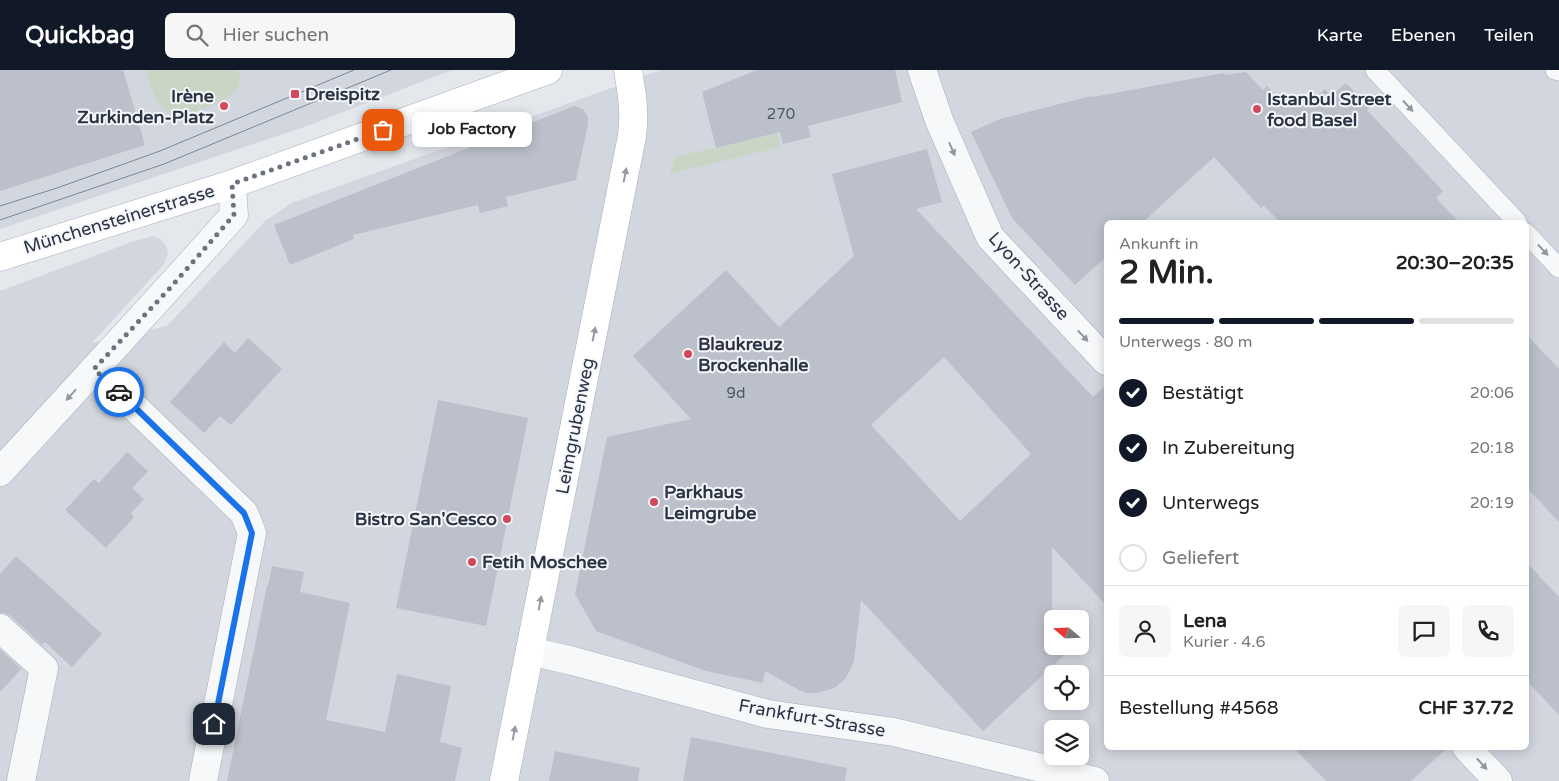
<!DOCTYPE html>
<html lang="de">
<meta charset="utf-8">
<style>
:root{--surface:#fff;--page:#f6f6f6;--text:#222;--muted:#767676;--line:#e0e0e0;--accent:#111827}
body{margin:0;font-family:"Varela Round",sans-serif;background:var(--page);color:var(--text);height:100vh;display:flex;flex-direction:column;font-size:19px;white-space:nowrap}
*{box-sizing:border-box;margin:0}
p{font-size:16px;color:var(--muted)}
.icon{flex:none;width:28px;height:28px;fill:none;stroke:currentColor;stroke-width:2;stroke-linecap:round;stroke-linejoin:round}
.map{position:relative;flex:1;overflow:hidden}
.panel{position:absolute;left:1104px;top:150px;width:425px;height:530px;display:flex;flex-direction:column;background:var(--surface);border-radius:8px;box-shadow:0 2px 12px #0003}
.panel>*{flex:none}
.needle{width:32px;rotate:289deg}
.controls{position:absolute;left:1044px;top:540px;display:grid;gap:10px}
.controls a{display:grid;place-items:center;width:45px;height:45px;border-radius:8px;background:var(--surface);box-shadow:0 2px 12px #0003;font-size:25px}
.pin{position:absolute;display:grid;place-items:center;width:42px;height:42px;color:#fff;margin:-21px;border-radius:10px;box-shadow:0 2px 8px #0006}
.courier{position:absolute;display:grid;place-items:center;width:50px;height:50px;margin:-25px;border:4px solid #1a73e8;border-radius:50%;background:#fff;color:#222;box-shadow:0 1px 6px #0007}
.bubble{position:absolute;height:35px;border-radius:8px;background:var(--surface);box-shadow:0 2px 12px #0003;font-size:16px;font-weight:700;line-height:35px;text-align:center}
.headline em{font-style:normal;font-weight:700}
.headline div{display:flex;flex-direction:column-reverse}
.headline{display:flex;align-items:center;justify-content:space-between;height:85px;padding:0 15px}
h1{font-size:32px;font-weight:700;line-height:38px}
.bar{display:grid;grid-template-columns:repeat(4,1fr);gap:8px 5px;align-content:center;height:60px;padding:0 15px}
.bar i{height:6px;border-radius:4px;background:var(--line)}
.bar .on{background:var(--accent)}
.bar p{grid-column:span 4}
.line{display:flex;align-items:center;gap:12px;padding:0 15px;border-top:1px solid var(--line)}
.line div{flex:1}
.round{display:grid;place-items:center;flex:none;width:52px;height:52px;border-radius:8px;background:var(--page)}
ol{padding:0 15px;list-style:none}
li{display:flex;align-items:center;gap:15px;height:55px}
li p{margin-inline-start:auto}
li .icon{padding:5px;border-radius:50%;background:var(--accent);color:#fff;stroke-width:4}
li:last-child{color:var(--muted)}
li i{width:28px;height:28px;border:2px solid var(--line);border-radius:50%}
header{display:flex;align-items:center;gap:30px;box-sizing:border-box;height:70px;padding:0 25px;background:var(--accent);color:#fff}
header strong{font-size:24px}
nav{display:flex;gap:28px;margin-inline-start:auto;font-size:18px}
.search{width:350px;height:45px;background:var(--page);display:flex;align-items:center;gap:12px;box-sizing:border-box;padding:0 18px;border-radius:8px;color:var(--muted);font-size:19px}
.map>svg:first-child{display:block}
</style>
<header>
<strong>Quickbag</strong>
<div class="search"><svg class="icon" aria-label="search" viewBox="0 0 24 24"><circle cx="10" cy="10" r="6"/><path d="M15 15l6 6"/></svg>Hier suchen</div>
<nav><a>Karte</a><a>Ebenen</a><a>Teilen</a></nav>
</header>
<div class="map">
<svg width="1559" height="711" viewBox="0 0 1559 711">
<rect width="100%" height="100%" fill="#e4e7ec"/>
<path fill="#d2d6de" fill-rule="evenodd" d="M 0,0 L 452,0 L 307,56 L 0,159 Z
M 661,0 L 1559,0 L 1559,711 L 0,711 L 0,221 L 137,170 L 153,166 L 160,169 L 166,175 L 168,184 L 164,194 L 92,273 L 167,256 L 265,151 L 292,133 ZM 1106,152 L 1526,152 L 1526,678 L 1106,678 ZM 1052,549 L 1080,549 L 1080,576 L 1052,576 ZM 1052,604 L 1080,604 L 1080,631 L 1052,631 ZM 1052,659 L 1080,659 L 1080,686 L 1052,686 Z"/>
<path fill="#c9d6c5" d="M 147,0 L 236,0 L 240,4 C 240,10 240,17 235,22 C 225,31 186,48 174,45 C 158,40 148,14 147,0 Z
M 777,63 L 780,77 L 670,104 L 675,87 Z"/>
<path fill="#bbc0ca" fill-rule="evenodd" d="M 0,0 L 123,0 L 145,75 L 0,121 Z
M 757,0 L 895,0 L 902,32 L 808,56 L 811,67 L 783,74 L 780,62 L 716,78 L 702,22 Z
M 1246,2 L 1263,20 L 1267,16 L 1287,38 L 1300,26 L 1308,34 L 1325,19 L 1331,26 L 1346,13 L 1369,38 L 1367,40 L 1443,121 L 1436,128 L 1459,152 L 1280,152 L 1263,135 L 1261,138 L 1214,87 L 1143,152 L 1106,152 L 1106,187 L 1075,215 L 1012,148 L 971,62 L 1000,49 L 1091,26 L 1093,27 L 1223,3 L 1225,5 Z
M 574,36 L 583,39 L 588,47 L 588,54 L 576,110 L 506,127 L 508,136 L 480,143 L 478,135 L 353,165 L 354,169 L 290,195 L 274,155 Z
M 927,79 L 942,132 L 916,139 L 1093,327 L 1106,315 L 1106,535 L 1052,477 L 1052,576 L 1074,576 L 983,661 L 861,530 L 854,591 L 851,598 L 845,609 L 834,618 L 817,623 L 807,623 L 799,620 L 765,601 L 763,613 L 706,601 L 596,561 L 575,524 L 607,367 L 691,349 L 633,286 L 726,200 L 779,257 L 854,186 L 832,104 ZM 944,287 L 1031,384 L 960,451 L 871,355 Z
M 1526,264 L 1559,299 L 1559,452 L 1526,417 Z
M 248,268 L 282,299 L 231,355 L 220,346 L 204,363 L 170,332 L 224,272 L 235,283 Z
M 438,330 L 528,348 L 486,556 L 396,538 Z
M 127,382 L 148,401 L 132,418 L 144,429 L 131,443 L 134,447 L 106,478 L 65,440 L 94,409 L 99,413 Z
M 16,486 L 102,564 L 72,597 L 45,572 L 42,575 L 11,546 L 4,543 L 0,543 L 0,504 Z
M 1526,492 L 1559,527 L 1559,645 L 1526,610 Z
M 272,496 L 304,502 L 300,522 L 350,533 L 326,650 L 385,662 L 397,604 L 451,616 L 440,672 L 462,678 L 455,711 L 227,711 L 267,516 L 268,516 Z
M 0,579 L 21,599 L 0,622 Z
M 691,667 L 847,698 L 845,711 L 683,711 Z
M 1294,678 L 1447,678 L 1411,711 L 1326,711 Z
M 555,681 L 640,698 L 638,711 L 549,711 Z"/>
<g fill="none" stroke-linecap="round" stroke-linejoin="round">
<defs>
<path id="service" d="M 1375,0 L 1517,152
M 1555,0 L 1559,1
M 1526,163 L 1559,198"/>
<path id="minor" d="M 922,0 L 939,50 L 990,167 L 1106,291
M 94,299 L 122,325 L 244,443 L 252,463 L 203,711
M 0,558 L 44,598 L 21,711
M 530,581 L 573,591 L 768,644 L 894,662 L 1095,711
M 1467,678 L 1498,711"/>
<path id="tertiary" d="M 0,402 C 78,316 157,232 234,145 L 232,114"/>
<path id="secondary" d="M 0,187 L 232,114 L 548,0
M 504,711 L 632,66 C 635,42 632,24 628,0"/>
</defs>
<use href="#service" stroke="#a9aeb7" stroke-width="20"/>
<use href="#minor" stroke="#a9aeb7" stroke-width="29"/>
<use href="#tertiary" stroke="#a9aeb7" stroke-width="29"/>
<use href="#secondary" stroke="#a9aeb7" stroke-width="29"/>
<use href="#service" stroke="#f7f8fa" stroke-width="19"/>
<use href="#minor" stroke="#f7f8fa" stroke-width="28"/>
<use href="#tertiary" stroke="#f7f8fa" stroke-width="28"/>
<use href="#secondary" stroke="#fff" stroke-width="28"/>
<path stroke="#7d8696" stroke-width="1" d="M 0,136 L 57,118 L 160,81 L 354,0
M 0,150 L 164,94 L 391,0"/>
</g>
<defs><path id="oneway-solid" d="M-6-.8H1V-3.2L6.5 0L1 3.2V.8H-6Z" transform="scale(1.25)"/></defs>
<g fill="#9196a0">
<use href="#oneway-solid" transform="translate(1408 36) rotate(47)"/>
<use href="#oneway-solid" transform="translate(952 79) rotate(67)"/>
<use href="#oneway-solid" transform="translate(1543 180) rotate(47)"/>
<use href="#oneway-solid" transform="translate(1083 266) rotate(47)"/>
<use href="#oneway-solid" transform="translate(71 325) rotate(132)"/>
<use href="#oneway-solid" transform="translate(1482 694) rotate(47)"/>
</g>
<g fill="#959aa2">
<use href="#oneway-solid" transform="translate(625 105) rotate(-79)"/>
<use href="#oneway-solid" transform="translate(594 264) rotate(-79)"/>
<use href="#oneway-solid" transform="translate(540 533) rotate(-79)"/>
<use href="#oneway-solid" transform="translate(514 663) rotate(-79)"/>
</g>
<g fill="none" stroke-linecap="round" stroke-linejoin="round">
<path stroke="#6c737f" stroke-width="5" stroke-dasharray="0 9" d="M 119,322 L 94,299 L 171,217 L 234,145 L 232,114 L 383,60"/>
<path stroke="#1a73e8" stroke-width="6" d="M 119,322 L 244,443 L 252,463 L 214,654"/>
</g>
<g fill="#d1495b" stroke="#f4f6f9" stroke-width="2">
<rect x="290" y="19" width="10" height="10" rx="2.5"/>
<circle cx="224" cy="36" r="5"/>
<circle cx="1257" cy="39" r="5"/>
<circle cx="688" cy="284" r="5"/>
<circle cx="654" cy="432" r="5"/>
<circle cx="507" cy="449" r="5"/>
<circle cx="472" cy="492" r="5"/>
</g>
<g text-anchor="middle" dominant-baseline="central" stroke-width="4" stroke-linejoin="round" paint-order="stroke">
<g font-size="15" fill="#4f5766">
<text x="781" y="44">270</text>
<text x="736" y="323">9d</text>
</g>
<g font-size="18" font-weight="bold" fill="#2b3445" stroke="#f4f6f9" text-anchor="start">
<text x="305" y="24">Dreispitz</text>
<text x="214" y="26" text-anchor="end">Irène<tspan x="214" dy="21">Zurkinden-Platz</tspan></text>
<text x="1267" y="29">Istanbul Street<tspan x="1267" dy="21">food Basel</tspan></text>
<text x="698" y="274">Blaukreuz<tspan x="698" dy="21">Brockenhalle</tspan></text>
<text x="664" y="422">Parkhaus<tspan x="664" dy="21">Leimgrube</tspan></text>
<text x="497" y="449" text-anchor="end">Bistro San'Cesco</text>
<text x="482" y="492">Fetih Moschee</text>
</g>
<g font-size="18" fill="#2b3445" stroke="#f4f6f9">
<text transform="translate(119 149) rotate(-17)">Münchensteinerstrasse</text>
<text transform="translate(1029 206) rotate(48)">Lyon-Strasse</text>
<text transform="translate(575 356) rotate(-79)">Leimgrubenweg</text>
<text transform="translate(812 648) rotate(10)">Frankfurt-Strasse</text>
</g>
</g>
</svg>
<div class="controls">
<a><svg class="needle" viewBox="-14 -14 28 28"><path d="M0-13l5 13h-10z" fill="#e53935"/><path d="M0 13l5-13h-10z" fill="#767676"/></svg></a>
<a><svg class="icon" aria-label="locate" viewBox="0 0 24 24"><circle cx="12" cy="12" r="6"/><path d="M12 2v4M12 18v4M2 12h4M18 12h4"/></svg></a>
<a><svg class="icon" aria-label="layers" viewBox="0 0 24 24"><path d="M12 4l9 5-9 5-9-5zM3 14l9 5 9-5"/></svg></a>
</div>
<div class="pin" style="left:383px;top:60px;background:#ea580c"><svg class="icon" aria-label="bag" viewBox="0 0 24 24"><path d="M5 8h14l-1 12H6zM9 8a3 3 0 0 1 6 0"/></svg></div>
<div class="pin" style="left:214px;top:654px;background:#1f2937"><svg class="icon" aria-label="home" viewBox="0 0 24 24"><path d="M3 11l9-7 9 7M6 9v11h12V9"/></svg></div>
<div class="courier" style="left:119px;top:322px"><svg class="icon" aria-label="car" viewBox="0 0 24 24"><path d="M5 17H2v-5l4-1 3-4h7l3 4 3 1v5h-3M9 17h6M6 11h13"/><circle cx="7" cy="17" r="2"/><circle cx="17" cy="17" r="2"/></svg></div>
<div class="bubble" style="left:412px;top:42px;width:120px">Job Factory</div>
<section class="panel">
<div class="headline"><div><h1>2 Min.</h1><p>Ankunft in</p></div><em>20:30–20:35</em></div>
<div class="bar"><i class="on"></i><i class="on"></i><i class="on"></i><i></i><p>Unterwegs · 80 m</p></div>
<ol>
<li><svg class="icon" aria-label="check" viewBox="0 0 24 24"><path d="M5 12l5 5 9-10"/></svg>Bestätigt<p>20:06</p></li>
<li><svg class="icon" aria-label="check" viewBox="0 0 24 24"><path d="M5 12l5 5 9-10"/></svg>In Zubereitung<p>20:18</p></li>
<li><svg class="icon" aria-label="check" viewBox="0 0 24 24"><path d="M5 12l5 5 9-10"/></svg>Unterwegs<p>20:19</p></li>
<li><i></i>Geliefert</li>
</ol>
<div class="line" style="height:90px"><a class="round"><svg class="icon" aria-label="person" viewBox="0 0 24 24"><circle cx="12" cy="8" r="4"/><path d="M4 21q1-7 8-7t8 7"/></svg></a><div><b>Lena</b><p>Kurier · 4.6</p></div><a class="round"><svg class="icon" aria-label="chat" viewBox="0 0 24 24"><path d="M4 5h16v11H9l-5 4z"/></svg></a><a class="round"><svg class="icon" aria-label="phone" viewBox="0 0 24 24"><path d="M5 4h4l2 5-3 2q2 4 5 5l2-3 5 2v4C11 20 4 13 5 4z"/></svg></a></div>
<div class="line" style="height:65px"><div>Bestellung #4568</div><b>CHF 37.72</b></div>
</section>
</div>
